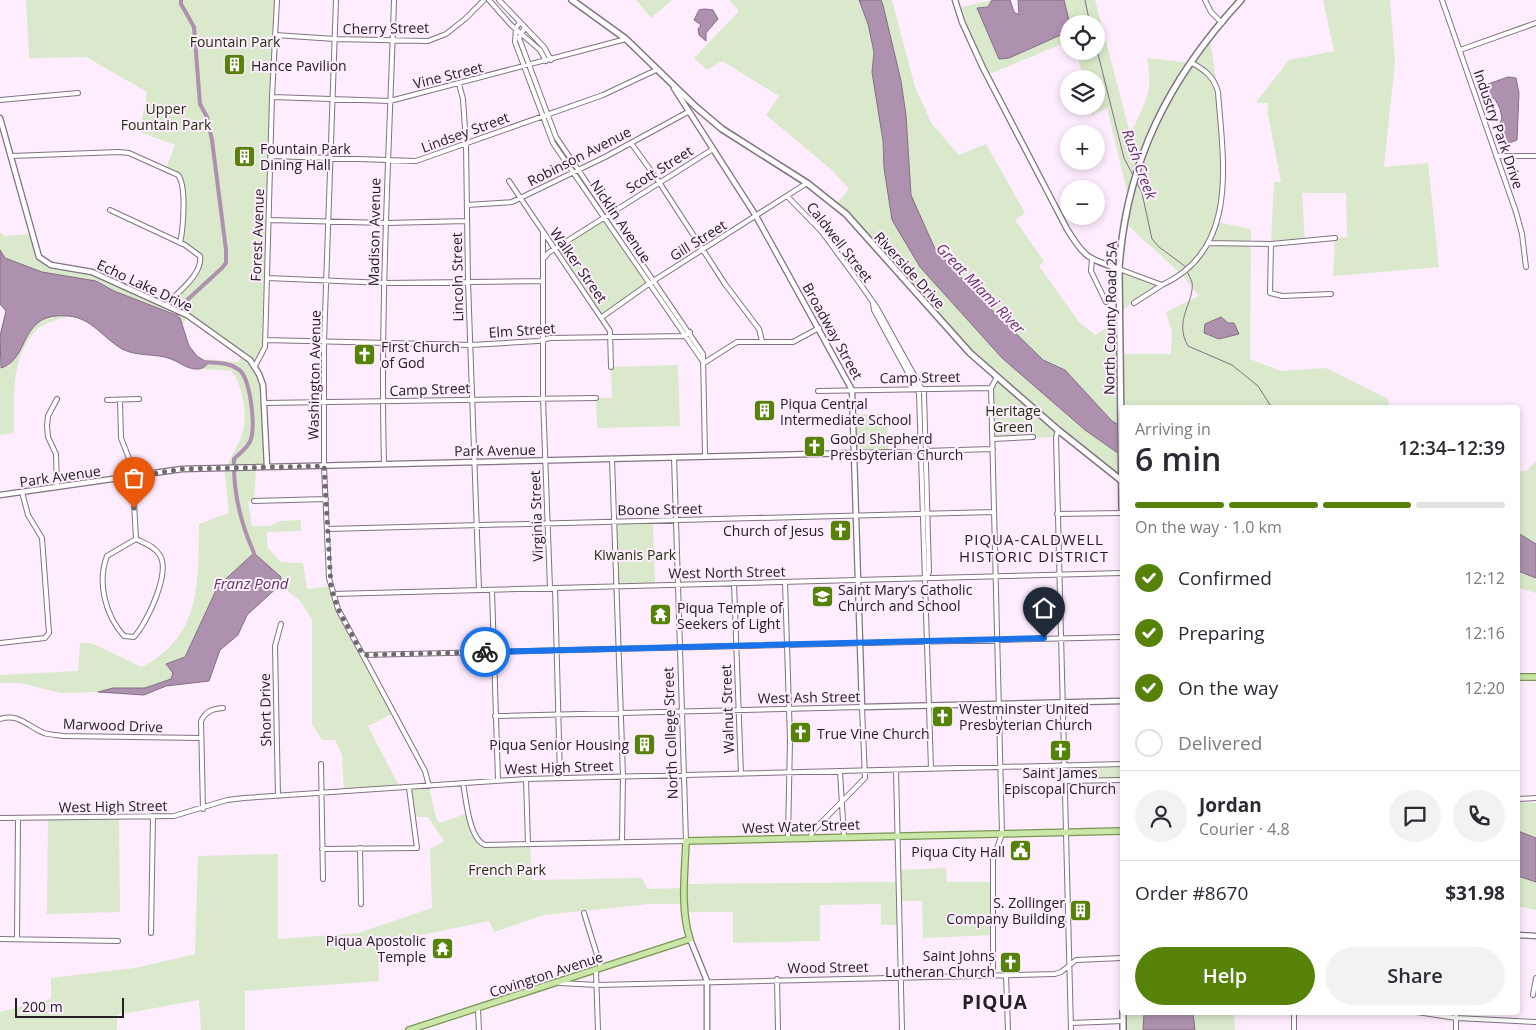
<!DOCTYPE html>
<meta charset="utf-8">
<style>
:root{--surface:#fff;--page:#f2f2f3;--text:#2b2b33;--muted:#7c7c81;--line:#e1e1e2;--accent:#578209}
body{margin:0;font-family:"Open Sans",sans-serif;background:var(--page);color:var(--text);height:100vh;display:flex;flex-direction:column;font-size:19px;white-space:nowrap}
*{box-sizing:border-box;margin:0}
p{font-size:16px;color:var(--muted)}
.icon{flex:none;width:28px;height:28px;fill:none;stroke:currentColor;stroke-width:2;stroke-linecap:round;stroke-linejoin:round}
.map{position:relative;flex:1;overflow:hidden}
.drawer{position:absolute;left:1120px;top:405px;width:400px;height:610px;display:flex;flex-direction:column;background:var(--surface);border-radius:5px;box-shadow:0 2px 8px #0003}
.drawer>*{flex:none}
.fabs{position:absolute;left:1060px;top:15px;display:grid;gap:10px}
.fabs a{display:grid;place-items:center;width:45px;height:45px;border-radius:50%;background:var(--surface);box-shadow:0 2px 8px #0003;font-size:25px}
.scale{position:absolute;left:15px;bottom:12px;width:109px;box-sizing:border-box;padding-left:5px;border:2px solid #262026;border-top:0;font-size:14px;line-height:18px;white-space:nowrap;color:#262026;-webkit-text-stroke:4px #feedfe;paint-order:stroke}
.pin{position:absolute;display:grid;place-items:center;width:42px;height:42px;color:#fff;margin:-51px -21px;border-radius:50% 50% 50% 0;rotate:-45deg;box-shadow:0 0 5px #0007}
.pin .icon{rotate:45deg}
.courier{position:absolute;display:grid;place-items:center;width:50px;height:50px;margin:-25px;border:4px solid #1a73e8;border-radius:50%;background:#fff;color:#222;box-shadow:0 1px 6px #0007}
.overview em{font-style:normal;font-weight:600}
.overview div{display:flex;flex-direction:column-reverse}
.overview{display:flex;align-items:center;justify-content:space-between;height:85px;padding:0 15px}
h1{font-size:32px;font-weight:600;line-height:38px}
.bar{display:grid;grid-template-columns:repeat(4,1fr);gap:8px 5px;align-content:center;height:60px;padding:0 15px}
.bar i{height:6px;border-radius:4px;background:var(--line)}
.bar .active{background:var(--accent)}
.bar p{grid-column:span 4}
.line{display:flex;align-items:center;gap:12px;padding:0 15px;border-top:1px solid var(--line)}
.line div{flex:1}
.round{display:grid;place-items:center;flex:none;width:52px;height:52px;border-radius:26px;background:var(--page)}
ol{padding:0 15px;list-style:none}
li{display:flex;align-items:center;gap:15px;height:55px}
li p{margin-inline-start:auto}
li .icon{padding:5px;border-radius:50%;background:var(--accent);color:#fff;stroke-width:4}
li:last-child{color:var(--muted)}
li i{width:28px;height:28px;border:2px solid var(--line);border-radius:50%}
.cta{display:flex;gap:10px;margin-top:auto;padding:10px 15px}
.cta a{flex:1;height:58px;border-radius:30px;background:var(--accent);color:#fff;font-size:20px;font-weight:600;line-height:58px;text-align:center}
.cta a+a{background:var(--page);color:var(--text)}
.map>svg:first-child{display:block}
</style>
<div class="map">
<svg width="1536" height="1030" viewBox="0 0 1536 1030">
<rect width="100%" height="100%" fill="#feedfe"/>
<path fill="#dae9cb" d="M 26,0 L 277,0 L 265,347 L 255,366 L 263,385 L 267,466 L 256,467 L 254,501 L 248,501 L 252,526 L 270,526 L 280,521 L 301,520 L 301,531 L 267,532 L 267,547 L 281,562 L 303,563 L 307,589 L 331,586 L 338,609 L 394,713 L 368,726 L 400,788 L 344,792 L 342,755 L 335,740 L 322,740 L 312,724 L 312,619 L 300,601 L 280,585 L 281,577 L 218,586 L 185,657 L 171,679 L 145,688 L 113,688 L 98,692 L 61,693 L 20,683 L 0,683 L 0,675 L 78,671 L 80,643 L 91,643 L 142,667 C 202,636 198,582 199,524 L 229,513 L 224,467 L 227,467 C 231,454 240,444 243,431 C 247,413 243,385 231,371 L 199,369 L 205,367 L 208,362 L 204,359 L 238,362 L 243,354 L 187,315 L 182,327 L 180,318 L 114,291 L 96,281 L 42,272 L 5,258 L 0,250 L 0,232 L 5,236 L 33,234 L 39,257 L 43,261 L 80,269 L 167,304 L 196,272 L 200,256 L 180,243 L 182,233 L 182,180 L 165,170 L 175,145 L 140,132 L 147,92 L 86,57 L 29,58 Z
M 636,0 L 672,0 L 651,18 Z
M 729,0 L 859,0 L 868,24 L 874,52 L 872,72 L 883,141 L 884,168 L 892,220 L 920,267 L 1002,358 L 1085,430 L 1122,456 L 1122,481 L 1058,430 L 1056,437 L 993,439 L 991,388 L 997,377 L 970,353 L 835,205 L 849,189 L 833,171 L 766,115 L 779,96 L 722,61 L 707,70 L 694,58 L 739,11 Z
M 881,0 L 892,0 L 915,87 L 932,124 L 959,155 L 986,144 L 1025,213 L 1015,220 L 1044,261 L 1039,266 L 1079,322 L 1095,335 L 1119,320 L 1119,354 L 1171,354 L 1172,332 L 1166,312 L 1199,296 L 1182,275 L 1124,222 L 1129,200 L 1107,108 L 1092,115 L 1091,106 L 1096,106 L 1096,79 L 1084,79 L 1076,51 L 1096,51 L 1096,24 L 1069,24 L 1069,41 L 987,75 L 958,8 L 992,0 L 988,7 L 978,8 L 999,59 L 1009,57 L 1063,34 L 1069,20 L 1064,0 L 1095,0 L 1129,129 L 1134,127 C 1147,97 1153,92 1147,58 L 1192,63 L 1210,40 L 1218,92 L 1224,179 L 1217,222 L 1251,229 L 1250,359 L 1280,371 L 1326,368 L 1388,399 L 1389,407 L 1122,408 L 1122,427 L 1112,421 L 1065,370 L 1043,360 L 981,299 L 935,249 L 911,195 L 906,115 L 901,81 Z
M 1323,0 L 1390,0 L 1395,62 L 1384,167 L 1428,163 L 1439,267 L 1333,276 L 1335,238 L 1347,237 L 1346,193 L 1302,193 L 1305,241 L 1271,244 L 1274,182 L 1281,182 L 1268,115 L 1268,103 L 1257,103 L 1257,101 L 1289,60 L 1334,51 Z
M 604,217 L 650,283 L 602,317 L 555,249 Z
M 1119,269 L 1162,285 L 1119,312 Z
M 51,316 L 69,316 C 60,319 48,322 40,327 C 10,351 14,400 14,433 L 0,435 L 0,367 L 9,366 L 19,352 L 33,326 Z
M 678,365 L 680,426 L 597,428 L 596,398 L 612,398 L 611,367 Z
M 853,414 L 887,414 L 888,452 L 854,453 Z
M 1536,461 L 1536,544 L 1518,533 L 1518,471 L 1526,471 Z
M 653,521 L 655,585 L 616,587 L 614,522 Z
M 1518,571 L 1536,578 L 1536,593 L 1518,588 Z
M 1122,764 L 1122,780 L 1064,781 L 1064,766 Z
M 429,786 L 436,818 L 440,823 L 468,813 L 476,837 L 481,844 L 530,844 L 532,880 L 642,878 L 647,889 L 685,888 L 685,884 L 898,882 L 899,870 L 946,868 L 947,882 L 993,882 L 993,935 L 923,938 L 922,901 L 899,901 L 899,925 L 881,925 L 881,904 L 820,905 L 820,941 L 733,943 L 733,912 L 686,912 L 685,904 L 650,904 L 544,915 L 494,932 L 489,921 L 378,944 L 379,981 L 245,991 L 245,1030 L 201,1030 L 199,1000 L 117,1015 L 117,1030 L 0,1030 L 0,1012 L 51,999 L 51,978 L 135,968 L 195,954 L 198,856 L 278,854 L 278,939 L 358,933 L 432,908 L 430,849 L 444,841 L 428,817 L 413,817 L 409,788 Z
M 1518,802 L 1536,803 L 1536,838 L 1518,831 Z
M 119,817 L 120,912 L 47,914 L 48,818 Z
M 1518,876 L 1536,882 L 1536,910 L 1518,906 Z
M 1123,1013 L 1144,1013 L 1143,1030 L 1123,1030 Z
M 1193,1013 L 1234,1013 L 1235,1030 L 1195,1030 Z"/>
<path fill="#ad91ae" stroke="#846f85" d="M 859,0 L 881,0 L 883,5 L 901,81 L 906,115 L 911,195 L 935,249 L 981,299 L 1043,360 L 1065,370 L 1112,421 L 1122,427 L 1122,456 L 1085,430 L 1002,358 L 920,267 L 892,220 L 884,168 L 883,141 L 872,72 L 874,52 L 868,24 Z
M 992,0 L 1010,0 L 1014,12 L 1019,15 L 1018,0 L 1064,0 L 1069,20 L 1063,34 L 1009,58 L 999,59 L 977,8 L 988,7 Z
M 704,9 L 713,10 L 718,19 L 706,33 L 706,41 L 699,35 L 698,29 L 701,25 L 694,20 L 699,10 Z
M 1508,77 L 1516,78 L 1519,93 L 1517,140 L 1507,144 L 1504,142 L 1499,126 L 1502,118 L 1500,109 L 1495,99 L 1488,96 L 1486,87 L 1488,84 Z
M 0,250 L 5,258 L 42,272 L 96,281 L 114,291 L 176,315 L 180,318 L 189,346 L 197,356 L 208,363 C 206,366 204,368 199,369 C 188,370 181,363 171,359 C 156,353 137,357 122,349 C 103,338 92,318 68,316 C 18,311 31,359 1,368 L 0,336 L 6,311 L 0,304 Z
M 1221,317 L 1228,323 L 1234,323 L 1239,334 L 1219,339 L 1204,333 L 1205,324 Z
M 1518,533 L 1536,544 L 1536,578 L 1518,571 Z
M 254,553 L 281,577 L 280,585 L 247,615 L 238,635 L 220,650 L 209,681 L 166,686 L 144,695 L 98,692 L 113,688 L 145,688 L 171,679 L 173,673 L 166,664 L 185,657 L 218,586 Z
M 1518,831 L 1536,838 L 1536,882 L 1518,876 Z
M 1144,1013 L 1193,1013 L 1195,1030 L 1143,1030 Z"/>
<g fill="none" stroke-linecap="round" stroke-linejoin="round">
<path stroke="#846f85" stroke-width="1" d="M 1085,0 L 1090,24
M 1096,46 L 1124,158 L 1134,177
M 1137,183 L 1142,193 L 1152,239 L 1159,247 L 1186,267
M 1187,271 C 1188,274 1191,279 1192,282 C 1195,302 1173,320 1188,346 L 1232,365 L 1258,386 L 1272,408"/>
<path stroke="#ad91ae" stroke-width="4" d="M 175,318 L 185,302 L 222,268 L 226,263 L 226,250 L 212,140 L 207,117 L 200,104 L 194,27 L 181,4 L 181,0
M 204,362 C 216,363 228,362 238,369 C 251,377 255,425 251,439 C 249,447 240,453 234,459 C 233,491 241,524 254,553"/>
<defs>
<path id="minor" d="M 336,0 L 324,343 L 324,466 L 329,578 L 338,609 L 425,771 L 429,786
M 489,0 L 511,25 L 540,50 L 546,61
M 499,0 L 544,47 L 551,60
M 1205,0 L 1211,12 L 1222,23
M 1442,0 L 1516,212 L 1522,234 L 1526,267
M 520,22 L 516,28 L 515,42 L 553,143 L 704,363
M 525,27 L 519,38 L 556,137 L 703,354 L 705,456
M 275,35 L 335,39 L 428,41 L 446,34 L 465,19 L 484,0
M 1460,50 L 1536,23
M 459,84 L 463,99 L 466,144 L 468,282 L 479,590
M 272,97 L 390,101 L 626,39
M 0,100 L 78,93
M 631,143 L 659,182 L 725,284 L 759,329 L 762,341
M 11,156 L 119,152 L 129,153 L 178,175 C 187,186 183,230 180,243
M 271,156 L 416,161 L 603,95 L 656,70
M 1496,156 L 1536,156
M 509,181 L 610,331 L 611,367
M 787,196 L 822,232 L 861,285 L 877,308 L 924,393 L 929,572 L 926,578
M 467,205 L 512,202 L 605,157 L 688,112
M 110,210 L 185,245 L 200,256 C 203,274 178,292 167,304
M 269,220 L 387,223 L 467,221
M 543,232 L 543,398 L 550,588
M 1208,243 L 1271,244 L 1335,238
M 1271,244 L 1270,293 L 1282,296 L 1331,294
M 545,257 L 548,253 L 713,149
M 1092,259 L 1091,271 L 1106,302
M 1119,269 L 1162,285 C 1240,249 1223,161 1218,92 C 1214,77 1205,70 1192,63
M 267,278 L 385,283 L 543,281
M 1134,303 L 1162,285
M 873,304 L 874,310 L 919,393 L 931,769
M 602,317 L 650,283 L 807,183
M 265,340 L 471,345 L 538,341 L 550,338 L 685,336 L 690,332
M 704,363 L 737,342 L 793,342 L 819,328
M 255,366 L 265,347 L 272,97 L 277,0
M 818,391 L 991,388
M 107,400 L 139,399
M 120,400 L 121,438 L 132,466 L 136,539
M 265,403 L 596,398
M 1058,430 L 1056,437 L 1071,1030
M 993,439 L 1033,437
M 854,453 L 993,449
M 612,459 L 623,776 L 622,842
M 384,464 C 380,309 389,155 394,0
M 57,487 L 56,454 L 48,437 L 47,426 L 48,416 L 57,399
M 254,501 L 326,499
M 1057,514 L 1122,513
M 327,529 L 994,512
M 136,539 C 144,543 154,546 159,554 C 172,571 147,623 134,637 L 124,636 C 105,615 97,582 107,556 Z
M 785,582 L 790,740 L 788,839
M 734,583 L 741,774
M 555,588 L 560,778
M 492,590 L 498,780
M 333,594 L 1122,573
M 0,643 L 45,638 L 49,633 L 42,538 L 28,515 L 22,492
M 363,655 L 1122,637
M 495,716 L 862,707 L 865,778 L 813,831 L 810,838
M 0,719 C 19,713 27,726 44,733 C 50,735 58,735 64,736 L 201,738
M 321,764 L 323,879
M 896,770 L 902,1030
M 840,772 L 844,837
M 526,779 L 528,844
M 1064,781 L 1122,780
M 463,783 C 466,799 469,839 485,845 L 686,841 L 674,457
M 278,796 L 275,646 L 281,624
M 1518,799 L 1536,798
M 203,809 L 201,721 C 206,711 212,709 223,708
M 0,818 L 174,816 L 227,800 L 244,798 L 526,779 L 1122,764
M 360,848 L 361,904
M 322,849 L 417,848 L 409,788
M 584,913 L 601,968
M 151,933 L 153,816
M 17,938 L 18,818
M 0,939 L 118,941
M 596,971 L 598,1030
M 993,975 L 993,860 L 1002,834 L 991,388 L 997,377
M 1006,975 L 1008,1030
M 777,979 L 778,1030
M 560,983 L 597,985 L 1055,974 L 1061,972 L 1076,960 L 1122,958
M 1533,995 L 1536,978
M 478,1009 L 479,1030
M 1417,1012 L 1456,1018 L 1536,1022
M 1071,1023 L 1123,1021
M 1294,1030 L 1294,1012
M 1456,1030 L 1456,1012"/>
<path id="tertiary" d="M 955,0 L 962,22 L 983,68 L 1067,229 C 1084,257 1088,259 1119,269
M 674,88 L 756,216 L 852,390 L 862,707 L 1122,701
M 0,118 L 39,257 L 51,265 L 92,272 L 187,315 L 250,360 L 259,374 L 263,385 L 267,466
M 0,495 L 182,469 L 854,453
M 1518,935 L 1536,936
M 690,939 L 707,981 L 707,1030"/>
<path id="secondary" d="M 572,0 L 626,39 L 696,107 L 722,129 L 807,183 L 846,214 L 970,353 L 1058,430 L 1122,481
M 1122,510 L 1119,269 C 1126,162 1169,78 1241,0
M 1123,1012 L 1123,1030"/>
<path id="primary" d="M 1518,677 L 1536,677
M 409,1030 L 690,939 C 680,909 685,872 686,841 L 1122,831"/>
</defs>
<use href="#minor" stroke="#827383" stroke-width="6"/>
<use href="#tertiary" stroke="#827383" stroke-width="7"/>
<use href="#secondary" stroke="#827383" stroke-width="8"/>
<use href="#primary" stroke="#7a9655" stroke-width="8"/>
<use href="#minor" stroke="#fff" stroke-width="4"/>
<use href="#tertiary" stroke="#fff" stroke-width="4.5"/>
<use href="#secondary" stroke="#fff" stroke-width="5"/>
<use href="#primary" stroke="#cae6a8" stroke-width="5.5"/>
</g>
<g fill="none" stroke-linecap="round" stroke-linejoin="round">
<path stroke="#726872" stroke-width="5" stroke-dasharray="0 9" d="M 134,508 L 133,477 L 182,469 L 324,466 L 331,586 L 338,609 L 363,655 L 485,652"/>
<path stroke="#1a73e8" stroke-width="6" d="M 485,652 L 1044,638"/>
</g>
<defs>
<symbol id="building-square" viewBox="-11 -11 22 22"><rect x="-9" y="-9" width="18" height="18" rx="4" fill="#578209" stroke="#feedfe"/><path d="M-4-6H4V6H1V3H-1V6H-4ZM-2.5-4.3h1.7v1.8h-1.7ZM.8-4.3h1.7v1.8H.8ZM-2.5-1h1.7V.8h-1.7ZM.8-1h1.7V.8H.8Z" fill="#fff"/></symbol>
<symbol id="church-square" viewBox="-11 -11 22 22"><rect x="-9" y="-9" width="18" height="18" rx="4" fill="#578209" stroke="#feedfe"/><path d="M-1.2-6h2.4v3.5h3.3v2.4h-3.3V6h-2.4V-.1h-3.3v-2.4h3.3Z" fill="#fff"/></symbol>
<symbol id="school-square" viewBox="-11 -11 22 22"><rect x="-9" y="-9" width="18" height="18" rx="4" fill="#578209" stroke="#feedfe"/><path d="M0-5L7-2L0 1L-7-2ZM-4 1L0 2.5L4 1V4Q0 6-4 4Z" fill="#fff"/></symbol>
<symbol id="temple-square" viewBox="-11 -11 22 22"><rect x="-9" y="-9" width="18" height="18" rx="4" fill="#578209" stroke="#feedfe"/><path d="M0-6L5-2H3V0L6.5 2.5H4V6H1.5V3h-3V6H-4V2.5H-6.5L-3 0V-2H-5Z" fill="#fff"/></symbol>
<symbol id="civic-square" viewBox="-11 -11 22 22"><rect x="-9" y="-9" width="18" height="18" rx="4" fill="#578209" stroke="#feedfe"/><path d="M-.6-6.5H3V-4.5H.6V-3L4-1V1h2V6H-6V1h2V-1L-.6-3ZM-1.2 2.5V6h2.4V2.5Z" fill="#fff"/></symbol>
</defs>
<g fill-rule="evenodd">
<use href="#building-square" x="222" y="52" width="25" height="25"/>
<use href="#building-square" x="232" y="144" width="25" height="25"/>
<use href="#church-square" x="352" y="342" width="25" height="25"/>
<use href="#building-square" x="752" y="398" width="25" height="25"/>
<use href="#church-square" x="802" y="434" width="25" height="25"/>
<use href="#church-square" x="828" y="518" width="25" height="25"/>
<use href="#school-square" x="810" y="584" width="25" height="25"/>
<use href="#temple-square" x="648" y="602" width="25" height="25"/>
<use href="#church-square" x="930" y="704" width="25" height="25"/>
<use href="#church-square" x="788" y="720" width="25" height="25"/>
<use href="#building-square" x="632" y="732" width="25" height="25"/>
<use href="#church-square" x="1048" y="738" width="25" height="25"/>
<use href="#civic-square" x="1008" y="838" width="25" height="25"/>
<use href="#building-square" x="1068" y="898" width="25" height="25"/>
<use href="#temple-square" x="430" y="936" width="25" height="25"/>
<use href="#church-square" x="998" y="950" width="25" height="25"/>
</g>
<g text-anchor="middle" dominant-baseline="central" stroke-width="4" stroke-linejoin="round" paint-order="stroke">
<g font-size="14" fill="#262026" stroke="#feedfe">
<text transform="translate(386 28) rotate(-1)">Cherry Street</text>
<text transform="translate(448 75) rotate(-14)">Vine Street</text>
<text transform="translate(1499 129) rotate(71)">Industry Park Drive</text>
<text transform="translate(465 132) rotate(-20)">Lindsey Street</text>
<text transform="translate(579 156) rotate(-27)">Robinson Avenue</text>
<text transform="translate(659 169) rotate(-32)">Scott Street</text>
<text transform="translate(621 221) rotate(56)">Nicklin Avenue</text>
<text transform="translate(374 232) rotate(-89)">Madison Avenue</text>
<text transform="translate(257 235) rotate(-88)">Forest Avenue</text>
<text transform="translate(698 240) rotate(-32)">Gill Street</text>
<text transform="translate(840 242) rotate(52)">Caldwell Street</text>
<text transform="translate(579 265) rotate(55)">Walker Street</text>
<text transform="translate(910 270) rotate(48)">Riverside Drive</text>
<text transform="translate(457 277) rotate(-91)">Lincoln Street</text>
<text transform="translate(145 285) rotate(25)">Echo Lake Drive</text>
<text transform="translate(1110 318) rotate(-89)">North County Road 25A</text>
<text transform="translate(522 330) rotate(-4)">Elm Street</text>
<text transform="translate(833 331) rotate(61)">Broadway Street</text>
<text transform="translate(314 375) rotate(-89)">Washington Avenue</text>
<text transform="translate(920 377) rotate(-1)">Camp Street</text>
<text transform="translate(430 389) rotate(-2)">Camp Street</text>
<text transform="translate(495 450) rotate(-1)">Park Avenue</text>
<text transform="translate(60 476) rotate(-8)">Park Avenue</text>
<text transform="translate(660 509) rotate(-1)">Boone Street</text>
<text transform="translate(536 516) rotate(-92)">Virginia Street</text>
<text transform="translate(727 572) rotate(-1)">West North Street</text>
<text transform="translate(809 697) rotate(-1)">West Ash Street</text>
<text transform="translate(727 709) rotate(-92)">Walnut Street</text>
<text transform="translate(265 710) rotate(-91)">Short Drive</text>
<text transform="translate(113 725) rotate(2)">Marwood Drive</text>
<text transform="translate(670 733) rotate(-92)">North College Street</text>
<text transform="translate(559 767) rotate(-2)">West High Street</text>
<text transform="translate(113 806) rotate(-1)">West High Street</text>
<text transform="translate(801 826) rotate(-2)">West Water Street</text>
<text transform="translate(828 967) rotate(-1)">Wood Street</text>
<text transform="translate(546 974) rotate(-18)">Covington Avenue</text>
</g>
<g font-size="14" fill="#213108" stroke="#feedfe">
<text x="235" y="41">Fountain Park</text>
<text x="166" y="108">Upper<tspan x="166" dy="16">Fountain Park</tspan></text>
<text x="1013" y="410">Heritage<tspan x="1013" dy="16">Green</tspan></text>
<text x="635" y="554">Kiwanis Park</text>
<text x="507" y="869">French Park</text>
</g>
<g font-size="14" fill="#262026" stroke="#feedfe" text-anchor="start">
<text x="251" y="65">Hance Pavilion</text>
<text x="260" y="148">Fountain Park<tspan x="260" dy="16">Dining Hall</tspan></text>
<text x="381" y="346">First Church<tspan x="381" dy="16">of God</tspan></text>
<text x="780" y="403">Piqua Central<tspan x="780" dy="16">Intermediate School</tspan></text>
<text x="830" y="438">Good Shepherd<tspan x="830" dy="16">Presbyterian Church</tspan></text>
<text x="824" y="530" text-anchor="end">Church of Jesus</text>
<text x="838" y="589">Saint Mary’s Catholic<tspan x="838" dy="16">Church and School</tspan></text>
<text x="677" y="607">Piqua Temple of<tspan x="677" dy="16">Seekers of Light</tspan></text>
<text x="959" y="708">Westminster United<tspan x="959" dy="16">Presbyterian Church</tspan></text>
<text x="817" y="733">True Vine Church</text>
<text x="629" y="744" text-anchor="end">Piqua Senior Housing</text>
<text x="1060" y="772" text-anchor="middle">Saint James<tspan x="1060" dy="16">Episcopal Church</tspan></text>
<text x="1005" y="851" text-anchor="end">Piqua City Hall</text>
<text x="1065" y="902" text-anchor="end">S. Zollinger<tspan x="1065" dy="16">Company Building</tspan></text>
<text x="426" y="940" text-anchor="end">Piqua Apostolic<tspan x="426" dy="16">Temple</tspan></text>
<text x="995" y="955" text-anchor="end">Saint Johns<tspan x="995" dy="16">Lutheran Church</tspan></text>
</g>
<g font-size="15" font-style="italic" fill="#603963" stroke="#feedfe">
<text transform="translate(1140 164) rotate(70)">Rush Creek</text>
<text transform="translate(981 288) rotate(46)">Great Miami River</text>
<text x="251" y="583">Franz Pond</text>
</g>
<g font-size="15" letter-spacing="1" fill="#262026" stroke="#feedfe">
<text x="1034" y="539">PIQUA-CALDWELL<tspan x="1034" dy="17">HISTORIC DISTRICT</tspan></text>
</g>
<g font-size="19" font-weight="bold" letter-spacing="1" fill="#262026" stroke="#feedfe">
<text x="995" y="1002">PIQUA</text>
</g>
</g>
</svg>
<div class="fabs">
<a><svg class="icon" aria-label="locate" viewBox="0 0 24 24"><circle cx="12" cy="12" r="6"/><path d="M12 2v4M12 18v4M2 12h4M18 12h4"/></svg></a>
<a><svg class="icon" aria-label="layers" viewBox="0 0 24 24"><path d="M12 4l9 5-9 5-9-5zM3 14l9 5 9-5"/></svg></a>
<a>+</a>
<a>−</a>
</div>
<div class="scale">200 m</div>
<div class="pin" style="left:134px;top:508px;background:#ea580c"><svg class="icon" aria-label="bag" viewBox="0 0 24 24"><path d="M5 8h14l-1 12H6zM9 8a3 3 0 0 1 6 0"/></svg></div>
<div class="pin" style="left:1044px;top:638px;background:#1f2937"><svg class="icon" aria-label="home" viewBox="0 0 24 24"><path d="M3 11l9-7 9 7M6 9v11h12V9"/></svg></div>
<div class="courier" style="left:485px;top:652px"><svg class="icon" aria-label="bike" viewBox="0 0 24 24"><circle cx="6" cy="16" r="4"/><circle cx="18" cy="16" r="4"/><path d="M6 16l4-8h5l3 8M10 8l3 8H6M13 5h3"/></svg></div>
<section class="drawer">
<div class="overview"><div><h1>6 min</h1><p>Arriving in</p></div><em>12:34–12:39</em></div>
<div class="bar"><i class="active"></i><i class="active"></i><i class="active"></i><i></i><p>On the way · 1.0 km</p></div>
<ol>
<li><svg class="icon" aria-label="check" viewBox="0 0 24 24"><path d="M5 12l5 5 9-10"/></svg>Confirmed<p>12:12</p></li>
<li><svg class="icon" aria-label="check" viewBox="0 0 24 24"><path d="M5 12l5 5 9-10"/></svg>Preparing<p>12:16</p></li>
<li><svg class="icon" aria-label="check" viewBox="0 0 24 24"><path d="M5 12l5 5 9-10"/></svg>On the way<p>12:20</p></li>
<li><i></i>Delivered</li>
</ol>
<div class="line" style="height:90px"><a class="round"><svg class="icon" aria-label="person" viewBox="0 0 24 24"><circle cx="12" cy="8" r="4"/><path d="M4 21q1-7 8-7t8 7"/></svg></a><div><b>Jordan</b><p>Courier · 4.8</p></div><a class="round"><svg class="icon" aria-label="chat" viewBox="0 0 24 24"><path d="M4 5h16v11H9l-5 4z"/></svg></a><a class="round"><svg class="icon" aria-label="phone" viewBox="0 0 24 24"><path d="M5 4h4l2 5-3 2q2 4 5 5l2-3 5 2v4C11 20 4 13 5 4z"/></svg></a></div>
<div class="line" style="height:65px"><div>Order #8670</div><b>$31.98</b></div>
<div class="cta"><a>Help</a><a>Share</a></div>
</section>
</div>
